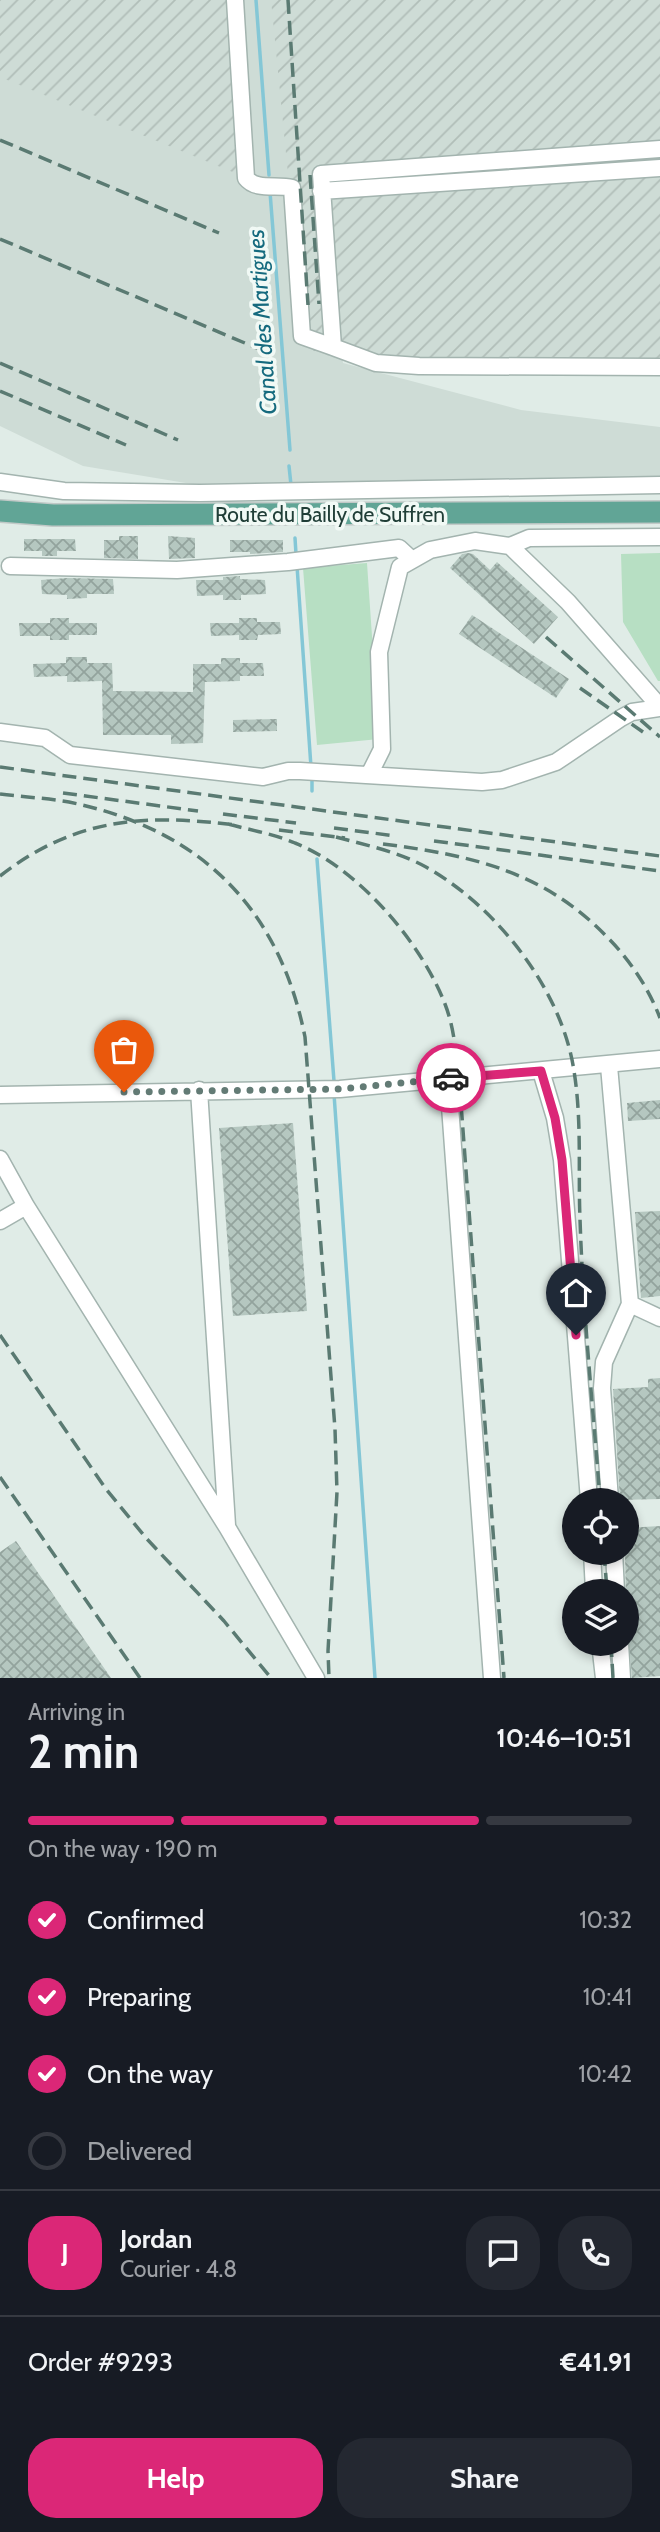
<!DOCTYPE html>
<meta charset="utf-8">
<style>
:root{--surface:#171b24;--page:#242831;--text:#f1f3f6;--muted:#9ea1a6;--line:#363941;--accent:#db2777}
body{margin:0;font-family:Cabin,sans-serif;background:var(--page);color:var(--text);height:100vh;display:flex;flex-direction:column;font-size:26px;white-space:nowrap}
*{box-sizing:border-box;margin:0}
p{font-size:23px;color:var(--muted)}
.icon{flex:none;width:38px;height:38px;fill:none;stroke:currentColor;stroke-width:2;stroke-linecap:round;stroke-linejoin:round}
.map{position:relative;height:1678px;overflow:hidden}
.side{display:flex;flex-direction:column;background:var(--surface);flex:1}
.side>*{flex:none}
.buttons{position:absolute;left:562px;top:1488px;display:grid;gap:14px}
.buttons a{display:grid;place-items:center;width:77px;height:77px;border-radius:50%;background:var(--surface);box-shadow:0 4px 10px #0003;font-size:35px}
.pin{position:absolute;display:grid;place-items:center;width:60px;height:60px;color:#fff;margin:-72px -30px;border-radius:50% 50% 50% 0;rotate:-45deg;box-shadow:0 0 7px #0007}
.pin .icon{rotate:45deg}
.courier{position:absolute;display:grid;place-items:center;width:70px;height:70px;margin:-35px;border:5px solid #db2777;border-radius:50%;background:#fff;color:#222;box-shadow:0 2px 9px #0007}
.overview em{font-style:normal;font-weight:800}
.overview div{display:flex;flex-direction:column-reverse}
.overview{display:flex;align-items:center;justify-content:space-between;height:119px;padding:0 28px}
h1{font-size:46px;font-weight:800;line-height:52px}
.bar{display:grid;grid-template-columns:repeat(4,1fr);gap:10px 7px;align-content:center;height:84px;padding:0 28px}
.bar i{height:9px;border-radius:5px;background:var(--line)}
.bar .active{background:var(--accent)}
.bar p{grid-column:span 4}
.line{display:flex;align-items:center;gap:18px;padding:0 28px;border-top:2px solid var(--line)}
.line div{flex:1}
.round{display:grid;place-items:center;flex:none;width:74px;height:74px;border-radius:28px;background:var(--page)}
ol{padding:0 28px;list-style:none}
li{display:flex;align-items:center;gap:21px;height:77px}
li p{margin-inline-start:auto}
li .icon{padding:7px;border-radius:50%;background:var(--accent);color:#fff;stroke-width:4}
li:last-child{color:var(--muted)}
li i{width:38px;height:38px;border:4px solid var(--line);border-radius:50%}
.primary-button{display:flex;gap:14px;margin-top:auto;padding:14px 28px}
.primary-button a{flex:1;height:80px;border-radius:28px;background:var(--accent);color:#fff;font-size:28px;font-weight:800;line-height:80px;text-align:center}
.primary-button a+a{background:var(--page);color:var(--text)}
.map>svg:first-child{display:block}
</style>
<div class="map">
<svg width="660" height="1678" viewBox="0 0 660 1678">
<defs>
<pattern id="industrial-furrows" width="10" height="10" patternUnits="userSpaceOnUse" patternTransform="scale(1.75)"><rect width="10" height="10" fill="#cedcd6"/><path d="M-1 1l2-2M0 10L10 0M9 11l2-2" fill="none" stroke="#b1beb8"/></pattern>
<pattern id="building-cross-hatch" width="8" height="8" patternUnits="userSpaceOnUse" patternTransform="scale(1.75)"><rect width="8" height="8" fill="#b5c7c0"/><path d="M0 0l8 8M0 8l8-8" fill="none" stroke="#93a39d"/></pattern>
</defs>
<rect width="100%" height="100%" fill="#e0ece7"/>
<path fill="#cedcd6" d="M 0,0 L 303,0 L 343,363 L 521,410 L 660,427 L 660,476 L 192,484 L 83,466 L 0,426 Z"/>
<path fill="url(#industrial-furrows)" d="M 0,0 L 231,0 L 240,175 L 0,77 Z
M 271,0 L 660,0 L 660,372 L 371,369 L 305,348 Z"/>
<path fill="#b7dfc3" d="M 660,553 L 660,681 L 658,681 L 623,622 L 621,554 Z
M 367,563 L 379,739 L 317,745 L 303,568 Z"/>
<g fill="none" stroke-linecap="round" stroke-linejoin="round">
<path stroke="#84c7d6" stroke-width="3.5" d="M 256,0 L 269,175
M 270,192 L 290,450
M 289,466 L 291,485
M 295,538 L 296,554
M 297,566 L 311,767
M 312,775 L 312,791
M 317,859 L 334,1081
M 334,1094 L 375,1678"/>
</g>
<path fill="url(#building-cross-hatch)" d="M 119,536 L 138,536 L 138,559 L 104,558 L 104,540 L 119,540 Z
M 168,536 L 195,538 L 195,558 L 169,559 Z
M 24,539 L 75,539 L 76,551 L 57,551 L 57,556 L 42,556 L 42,551 L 24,551 Z
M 230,540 L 283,540 L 283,552 L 250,554 L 250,552 L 230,552 Z
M 468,553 L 473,554 L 490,570 L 497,562 L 558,617 L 534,644 L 450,568 L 462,554 Z
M 240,576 L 240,579 L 265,580 L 266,594 L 241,595 L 241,600 L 223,600 L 223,595 L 197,596 L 196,580 L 223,580 L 223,577 Z
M 67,578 L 113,579 L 114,594 L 87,594 L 87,598 L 67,599 L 67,595 L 42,594 L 41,580 Z
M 472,615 L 569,679 L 556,698 L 459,634 Z
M 50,618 L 69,618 L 69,623 L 97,623 L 97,635 L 69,635 L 69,640 L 50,640 L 50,636 L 20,636 L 19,623 L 50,623 Z
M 239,618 L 257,618 L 257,622 L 280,622 L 281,634 L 258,635 L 257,640 L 239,640 L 239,635 L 211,636 L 210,623 L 239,623 Z
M 66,657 L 87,657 L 87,663 L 112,663 L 113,691 L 193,692 L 193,664 L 221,664 L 221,658 L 240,658 L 240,663 L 263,663 L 264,676 L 240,676 L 240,681 L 205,682 L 203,743 L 171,744 L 171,735 L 103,735 L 102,681 L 67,682 L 67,676 L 34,677 L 33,664 L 66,663 Z
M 277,719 L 277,731 L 233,732 L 233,720 Z
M 660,1100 L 660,1119 L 628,1121 L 627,1103 Z
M 293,1123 L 307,1311 L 233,1316 L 219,1128 Z
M 660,1211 L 660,1296 L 641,1298 L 635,1212 Z
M 660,1378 L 660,1499 L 620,1500 L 613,1389 L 648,1387 L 648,1379 Z
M 660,1526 L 660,1676 L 632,1678 L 626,1605 L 625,1552 L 626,1552 L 626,1528 Z
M 16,1541 L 111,1678 L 0,1678 L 0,1552 Z"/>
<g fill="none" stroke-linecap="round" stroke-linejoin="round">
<defs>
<path id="minor" d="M 235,0 L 246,178 C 256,191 277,184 292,188 L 302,336 L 333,347
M 660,149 L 321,174 L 333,347 L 376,363 L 419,366 L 660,367
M 321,191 L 660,168
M 0,482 L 64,491 L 200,493 L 660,485
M 510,546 L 529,538 L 660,537
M 10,566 L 177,570 L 288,562 L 399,548 L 412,560
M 0,732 L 45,738 L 70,755 L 263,777 L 288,771 L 300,771 L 482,782 L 502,780 L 556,762 L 621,718 L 632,712 L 660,708
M 369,775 L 382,749 L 379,652 L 400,567 L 430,550 L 475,541 L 510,546 L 568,602 L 660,707
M 609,1066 L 630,1304 L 660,1318
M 541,1071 L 555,1118 L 562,1160 L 589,1500
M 448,1079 L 492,1678
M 199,1090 L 227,1525
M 0,1095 L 340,1089 L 660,1059
M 0,1159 L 26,1206 L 227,1527 L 316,1678
M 0,1221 L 26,1206
M 610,1500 L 602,1388 L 604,1362 L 630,1304
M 592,1552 L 594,1591
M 614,1552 L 616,1591
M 600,1643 L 604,1678
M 620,1643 L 622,1678"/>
<path id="major" d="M 0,511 L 53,515 L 660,512"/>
</defs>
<use href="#minor" stroke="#a3b4af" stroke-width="19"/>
<use href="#major" stroke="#c1c9c7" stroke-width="24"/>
<use href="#minor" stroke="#fff" stroke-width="16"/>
<use href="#major" stroke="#61a596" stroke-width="21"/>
<path stroke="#5a7a72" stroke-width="3.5" stroke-dasharray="14 7" stroke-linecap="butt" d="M 288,0 L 308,305
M 0,140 L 219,233
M 310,175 L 319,304
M 0,239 L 266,352
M 0,363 L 178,440
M 0,391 L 126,445
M 546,637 L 660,737
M 580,688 L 643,732
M 0,767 L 660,856
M 63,793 L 198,811
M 0,794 C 23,797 46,798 69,802 C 200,829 279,907 305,1037 L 335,1429 L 337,1492 L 328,1651 L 329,1678
M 223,814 L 296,823
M 228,824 C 250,830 274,834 295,843 C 358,868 421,942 445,1004 C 454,1027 456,1053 459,1077 L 504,1678
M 334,828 L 396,836
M 279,830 L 345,838
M 336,837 C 366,845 399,852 426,867 C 497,907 562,990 574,1071 C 582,1121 578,1170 580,1219 C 583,1313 593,1406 600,1500
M 434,841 L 660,871
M 383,844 C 470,855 544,871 607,937 C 630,960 648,987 660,1018
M 0,876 C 76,817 145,814 237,825
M 0,1335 L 106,1489 L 146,1538 L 224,1621 L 271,1678
M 0,1477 L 140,1678
M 604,1552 L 607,1591
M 611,1643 L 613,1678"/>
</g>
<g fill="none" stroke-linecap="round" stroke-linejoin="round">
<path stroke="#637b75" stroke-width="7" stroke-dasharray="0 12.6" d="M 124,1092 L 340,1089 L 451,1078"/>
<path stroke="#db2777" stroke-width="9" d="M 451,1078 L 541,1071 L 555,1118 L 562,1160 L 576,1335"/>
</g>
<g text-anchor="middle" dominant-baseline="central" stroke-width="7" stroke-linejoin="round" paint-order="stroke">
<g font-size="21" fill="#203e37" stroke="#f1f9f5">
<text x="330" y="514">Route du Bailly de Suffren</text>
</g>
<g font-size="23" font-style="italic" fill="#156a7e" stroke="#f1f9f5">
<text transform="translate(262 322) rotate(-94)">Canal des Martigues</text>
</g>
</g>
</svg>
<div class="buttons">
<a><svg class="icon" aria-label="locate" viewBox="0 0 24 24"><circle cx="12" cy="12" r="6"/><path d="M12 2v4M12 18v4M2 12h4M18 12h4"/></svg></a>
<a><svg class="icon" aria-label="layers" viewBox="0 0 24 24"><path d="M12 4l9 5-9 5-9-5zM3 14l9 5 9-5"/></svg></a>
</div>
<div class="pin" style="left:124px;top:1092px;background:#ea580c"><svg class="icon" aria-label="bag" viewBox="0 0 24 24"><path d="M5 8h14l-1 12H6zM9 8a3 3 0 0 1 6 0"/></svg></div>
<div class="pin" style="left:576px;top:1335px;background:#1f2937"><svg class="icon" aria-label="home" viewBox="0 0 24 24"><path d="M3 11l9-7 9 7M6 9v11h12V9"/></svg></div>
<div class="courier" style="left:451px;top:1078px"><svg class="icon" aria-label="car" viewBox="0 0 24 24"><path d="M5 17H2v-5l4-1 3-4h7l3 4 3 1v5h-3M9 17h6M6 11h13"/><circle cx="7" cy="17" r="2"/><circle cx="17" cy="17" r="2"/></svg></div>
</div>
<section class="side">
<div class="overview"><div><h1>2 min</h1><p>Arriving in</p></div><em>10:46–10:51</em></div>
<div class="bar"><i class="active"></i><i class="active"></i><i class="active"></i><i></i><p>On the way · 190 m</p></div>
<ol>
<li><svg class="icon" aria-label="check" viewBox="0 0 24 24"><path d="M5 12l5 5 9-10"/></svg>Confirmed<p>10:32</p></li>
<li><svg class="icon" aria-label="check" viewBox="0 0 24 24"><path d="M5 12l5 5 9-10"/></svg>Preparing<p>10:41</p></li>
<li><svg class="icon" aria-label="check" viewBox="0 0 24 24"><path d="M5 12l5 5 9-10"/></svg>On the way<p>10:42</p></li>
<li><i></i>Delivered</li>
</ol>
<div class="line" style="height:126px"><b class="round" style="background:var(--accent);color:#fff">J</b><div><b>Jordan</b><p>Courier · 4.8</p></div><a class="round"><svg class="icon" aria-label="chat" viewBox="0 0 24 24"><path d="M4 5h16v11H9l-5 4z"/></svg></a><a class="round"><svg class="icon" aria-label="phone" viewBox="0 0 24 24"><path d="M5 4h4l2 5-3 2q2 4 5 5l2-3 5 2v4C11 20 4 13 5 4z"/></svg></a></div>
<div class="line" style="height:91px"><div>Order #9293</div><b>€41.91</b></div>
<div class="primary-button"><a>Help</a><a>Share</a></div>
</section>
